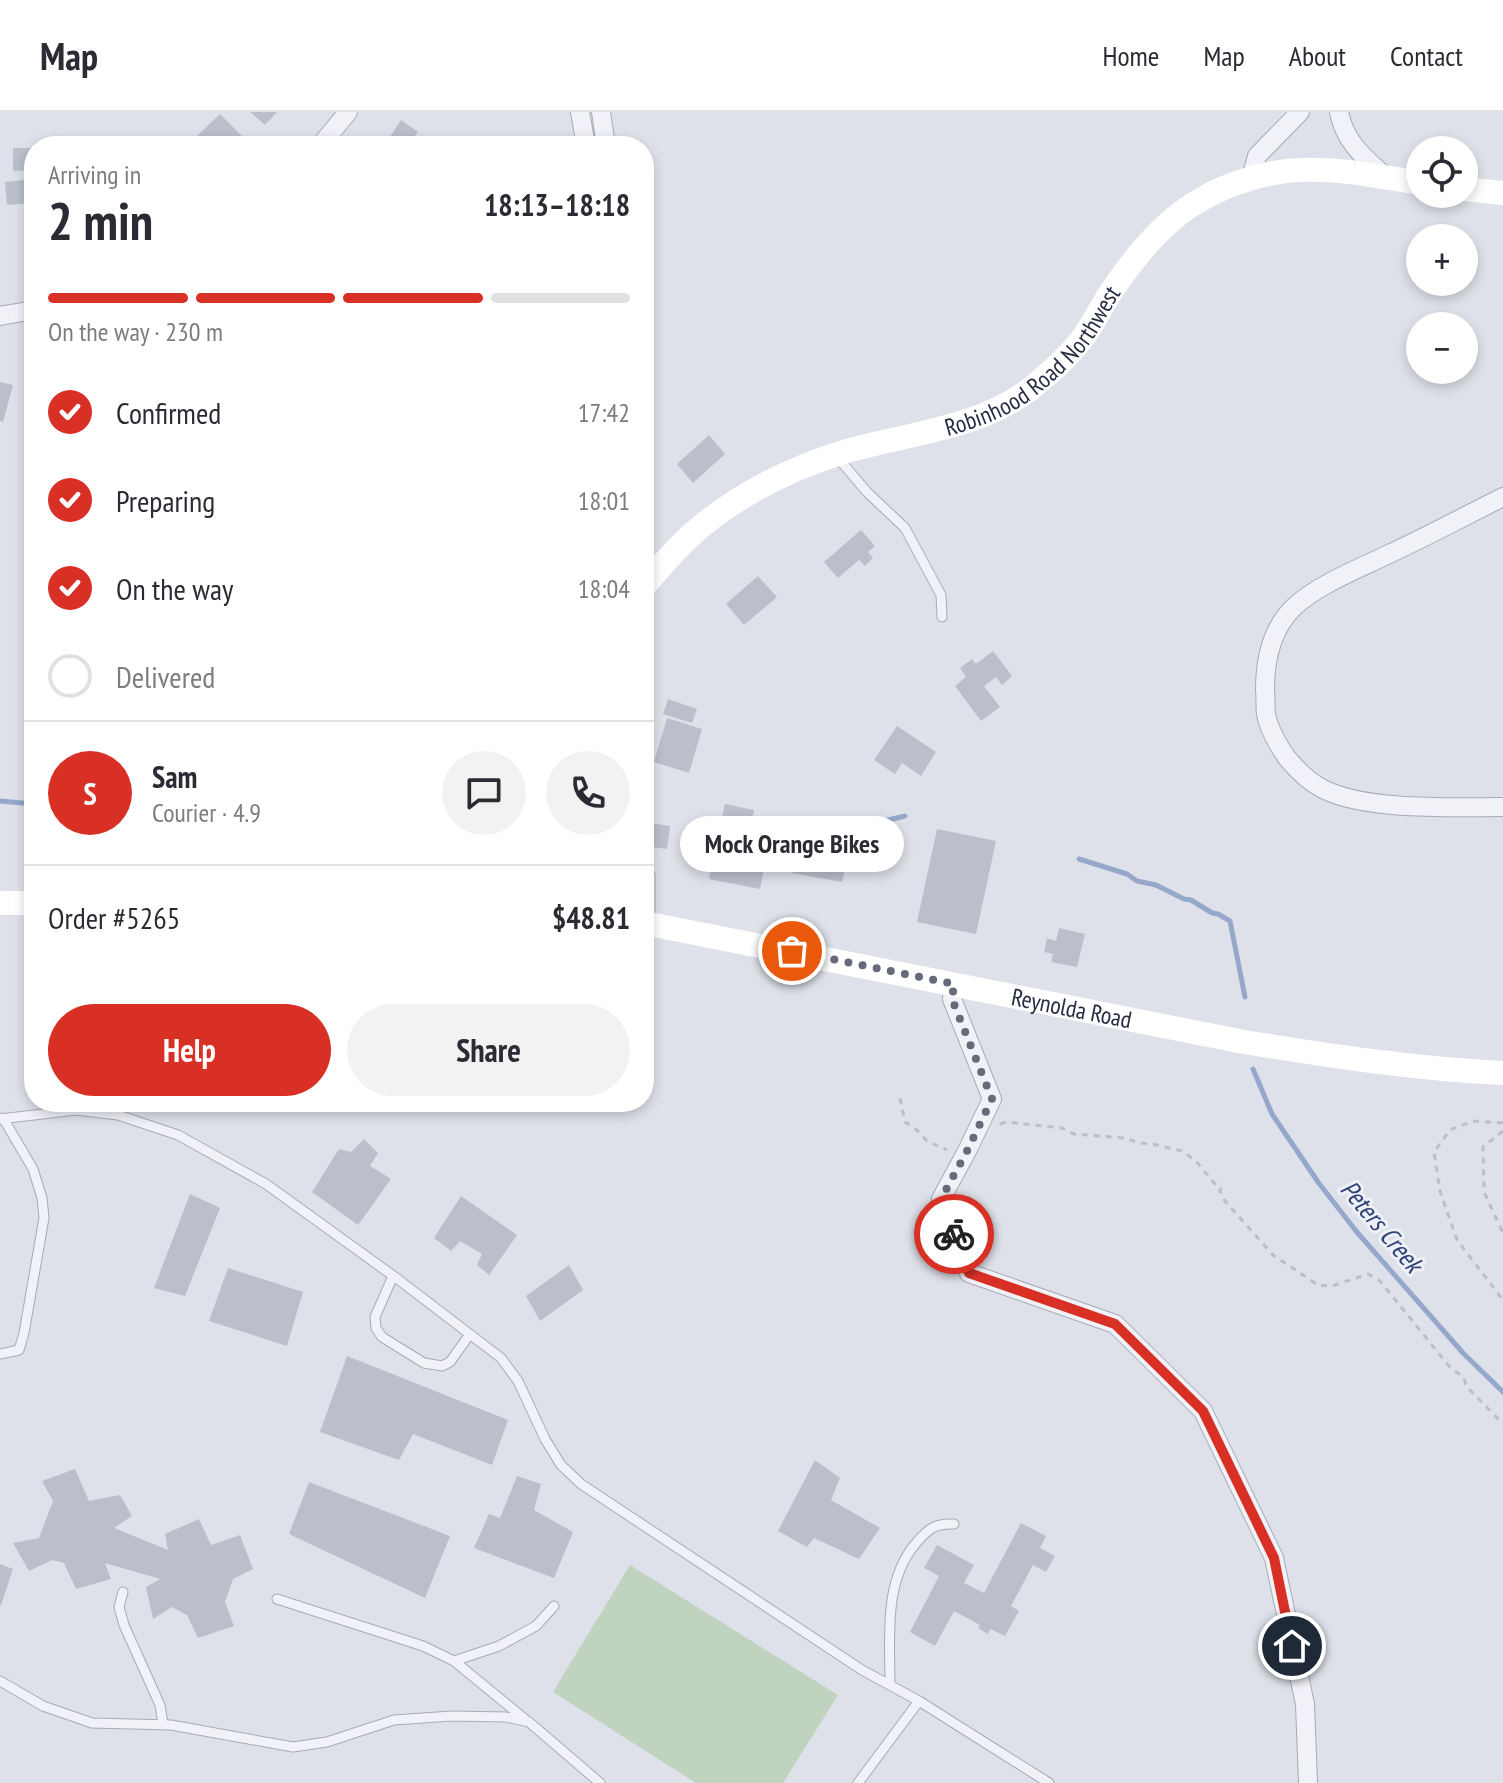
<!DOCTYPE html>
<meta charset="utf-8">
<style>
:root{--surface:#fff;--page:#f2f2f3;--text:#2b2b33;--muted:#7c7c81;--line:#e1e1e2;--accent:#d93025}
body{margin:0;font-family:"PT Sans Narrow",sans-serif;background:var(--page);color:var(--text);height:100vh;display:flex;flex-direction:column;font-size:30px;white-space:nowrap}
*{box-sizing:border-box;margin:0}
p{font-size:26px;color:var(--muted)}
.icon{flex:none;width:44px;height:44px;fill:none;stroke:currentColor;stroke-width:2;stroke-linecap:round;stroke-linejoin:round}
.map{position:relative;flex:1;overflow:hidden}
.panel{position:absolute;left:24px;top:24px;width:630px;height:976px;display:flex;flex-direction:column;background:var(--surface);border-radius:32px;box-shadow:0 4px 12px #0003}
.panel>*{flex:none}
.fabs{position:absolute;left:1406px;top:24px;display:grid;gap:16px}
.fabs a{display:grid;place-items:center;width:72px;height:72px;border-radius:50%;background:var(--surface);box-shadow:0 4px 12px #0003;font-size:40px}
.pin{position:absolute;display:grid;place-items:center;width:68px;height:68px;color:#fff;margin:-34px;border:4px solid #fff;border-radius:50%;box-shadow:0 2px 8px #0007}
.courier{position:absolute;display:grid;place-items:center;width:80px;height:80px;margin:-40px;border:6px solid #d93025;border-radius:50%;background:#fff;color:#222;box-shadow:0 2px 10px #0007}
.bubble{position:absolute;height:56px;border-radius:28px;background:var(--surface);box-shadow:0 4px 12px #0003;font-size:26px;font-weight:700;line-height:56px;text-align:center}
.head em{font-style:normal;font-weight:700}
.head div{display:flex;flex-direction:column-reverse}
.head{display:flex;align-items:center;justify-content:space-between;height:136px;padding:0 24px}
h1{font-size:52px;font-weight:700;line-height:60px}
.bar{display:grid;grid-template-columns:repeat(4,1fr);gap:12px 8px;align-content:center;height:96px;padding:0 24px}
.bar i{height:10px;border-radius:6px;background:var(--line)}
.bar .current{background:var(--accent)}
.bar p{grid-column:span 4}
.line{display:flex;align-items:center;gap:20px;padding:0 24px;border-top:2px solid var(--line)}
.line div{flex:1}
.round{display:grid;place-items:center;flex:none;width:84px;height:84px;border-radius:42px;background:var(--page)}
ol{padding:0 24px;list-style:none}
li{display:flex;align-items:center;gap:24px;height:88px}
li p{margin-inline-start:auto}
li .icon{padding:8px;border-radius:50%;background:var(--accent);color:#fff;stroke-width:4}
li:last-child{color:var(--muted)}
li i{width:44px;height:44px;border:4px solid var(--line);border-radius:50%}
.action{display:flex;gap:16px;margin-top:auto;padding:16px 24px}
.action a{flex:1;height:92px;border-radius:48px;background:var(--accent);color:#fff;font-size:32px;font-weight:700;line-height:92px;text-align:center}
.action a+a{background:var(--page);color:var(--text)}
header{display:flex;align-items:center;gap:48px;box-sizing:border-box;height:112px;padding:0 40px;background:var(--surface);border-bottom:2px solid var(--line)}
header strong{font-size:38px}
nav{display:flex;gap:44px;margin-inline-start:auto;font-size:28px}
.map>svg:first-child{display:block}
</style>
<header>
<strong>Map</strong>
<nav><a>Home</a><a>Map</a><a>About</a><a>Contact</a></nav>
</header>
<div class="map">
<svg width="1503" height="1671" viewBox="0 0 1503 1671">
<rect width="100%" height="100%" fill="#dee1e9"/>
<path fill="#c0d3bf" d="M 630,1453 L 838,1583 L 783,1671 L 696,1671 L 553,1580 Z"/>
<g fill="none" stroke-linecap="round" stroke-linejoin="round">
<path stroke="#96a7cc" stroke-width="5" d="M 0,689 L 34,692
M 876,711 L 905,704
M 1079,747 L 1127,762 L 1137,769 L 1156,773 L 1184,787 L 1191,788 L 1212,801 L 1218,802 L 1230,809 L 1245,885
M 1253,957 L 1272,1002 L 1318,1070 L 1356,1119 L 1463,1241 L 1503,1280"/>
</g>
<path fill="#bbbfcc" d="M 250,0 L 277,0 L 265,13 Z
M 220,2 L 252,34 L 207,34 L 197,24 Z
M 401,8 L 418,20 L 408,34 L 384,34 Z
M 13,36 L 34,36 L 34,58 L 13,59 Z
M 34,67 L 34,91 L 7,93 L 5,70 Z
M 0,270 L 13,273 L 3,310 L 0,309 Z
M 709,323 L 725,342 L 693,371 L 677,352 Z
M 861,418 L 875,434 L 868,440 L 873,446 L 865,454 L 859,448 L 838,466 L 824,450 Z
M 758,464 L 777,485 L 744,513 L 726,492 Z
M 993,539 L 1012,564 L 1002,573 L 996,565 L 984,574 L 1000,595 L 981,609 L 955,574 L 966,565 L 960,556 L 972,547 L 976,552 Z
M 668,587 L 697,597 L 692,611 L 663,602 Z
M 667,606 L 702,617 L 689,661 L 654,650 Z
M 897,614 L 936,640 L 921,664 L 902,651 L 895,662 L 874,648 Z
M 725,692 L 754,698 L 746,737 L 767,741 L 760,777 L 709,767 Z
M 644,710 L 670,714 L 667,737 L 644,734 Z
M 937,717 L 996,729 L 976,822 L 917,810 Z
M 798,734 L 848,743 L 842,770 L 792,761 Z
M 1059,816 L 1085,822 L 1077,855 L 1051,850 L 1053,842 L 1044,840 L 1047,826 L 1056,829 Z
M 364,1027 L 378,1041 L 370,1054 L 391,1067 L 358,1113 L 312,1080 L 339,1037 L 351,1040 Z
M 190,1082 L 220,1096 L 185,1184 L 154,1176 Z
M 461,1084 L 517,1123 L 489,1163 L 477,1153 L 482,1142 L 460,1129 L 451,1139 L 434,1126 Z
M 569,1153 L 583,1178 L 540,1209 L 526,1184 Z
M 228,1156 L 303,1180 L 287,1234 L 209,1209 Z
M 347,1244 L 508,1308 L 492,1353 L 413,1322 L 399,1348 L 320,1320 Z
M 815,1348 L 840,1366 L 831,1388 L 880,1416 L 859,1447 L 814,1426 L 807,1435 L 778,1419 Z
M 75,1357 L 89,1389 L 120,1383 L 132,1404 L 114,1416 L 168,1438 L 165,1422 L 199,1407 L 211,1433 L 240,1423 L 253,1457 L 233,1467 L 225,1490 L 234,1514 L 198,1526 L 187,1503 L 172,1495 L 153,1507 L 146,1475 L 160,1467 L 105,1451 L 111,1467 L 76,1477 L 64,1451 L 52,1448 L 29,1459 L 13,1431 L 39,1426 L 53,1389 L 42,1369 Z
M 517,1364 L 541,1372 L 534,1398 L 573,1420 L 554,1466 L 474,1436 L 489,1402 L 500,1406 Z
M 309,1370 L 450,1424 L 425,1486 L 289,1422 Z
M 1021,1411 L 1046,1424 L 1040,1436 L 1055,1444 L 1046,1460 L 1033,1453 L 1011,1494 L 1019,1499 L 1005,1524 L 990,1517 L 988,1522 L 978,1516 L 980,1513 L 954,1499 L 935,1534 L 910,1520 L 939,1464 L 924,1456 L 937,1433 L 974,1453 L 964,1471 L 984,1481 Z
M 0,1452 L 13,1457 L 1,1493 L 0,1493 Z"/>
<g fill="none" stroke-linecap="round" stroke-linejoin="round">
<defs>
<path id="lane" d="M 838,346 L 867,380 L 905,416 L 941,483 L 942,505
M 644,762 L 650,763 L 650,812
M 0,1007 L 76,998 L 118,1003 L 178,1023 L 266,1072 L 399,1168 L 501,1246 L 518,1269 L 545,1327 L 561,1353 L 581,1372 L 862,1558 L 919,1589 L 1049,1671
M 393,1164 L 375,1205 L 376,1216 L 382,1225 L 424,1251 L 442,1254 L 450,1250 L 470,1222
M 0,1242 L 19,1238 L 24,1221 L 44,1106 L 42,1086 L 33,1057 L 3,1006
M 123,1480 L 119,1495 L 124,1513 L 160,1593 L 163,1612
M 277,1487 L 423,1534 L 454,1549 L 526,1608
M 454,1549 L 499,1534 L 536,1514 L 554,1494
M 0,1569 L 43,1594 L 92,1611 L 171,1613 L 293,1635 L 327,1630 L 394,1608 L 452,1604 L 506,1605 L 529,1610 L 600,1671
M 890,1573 C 890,1526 883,1468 917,1430 C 929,1416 936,1411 954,1412
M 858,1671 L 919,1589"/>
<path id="street" d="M 580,0 L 586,34
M 601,0 L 606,34
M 1339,0 C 1345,31 1365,46 1387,66
M 320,34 L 348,0
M 1251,66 L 1257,44 L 1300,0
M 0,204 L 34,198
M 1503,385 C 1465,404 1428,424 1389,442 C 1360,456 1317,473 1294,495 C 1271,517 1265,547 1265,578 C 1266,586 1265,595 1266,602 C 1269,618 1278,633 1287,646 C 1297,658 1309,670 1323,677 C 1366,699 1454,695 1503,695
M 954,872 L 952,887 L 992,987 L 967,1039 L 941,1087 L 969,1161 L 1115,1212 L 1203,1299 L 1274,1446 L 1305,1592 L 1308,1671"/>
</defs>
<use href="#lane" stroke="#a7aab7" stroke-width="11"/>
<use href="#street" stroke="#a7aab7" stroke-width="20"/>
<path stroke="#bcbec8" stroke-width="3" stroke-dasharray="6 6" stroke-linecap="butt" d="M 900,986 L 905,1010 L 917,1018 L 927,1029 L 947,1038
M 1503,1011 L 1473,1009 L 1450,1018 L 1434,1040 L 1440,1079 L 1457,1128 L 1503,1188
M 1000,1012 L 1006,1010 L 1062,1016 L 1074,1022 L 1125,1026 L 1139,1031 L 1152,1032 L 1182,1039 L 1196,1049 L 1214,1071 L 1221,1076 L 1220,1079 L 1225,1089 L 1273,1143 L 1318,1173 L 1332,1174 L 1368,1162 L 1380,1169 L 1449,1254 L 1463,1265 L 1467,1275 L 1503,1312
M 1503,1019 L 1483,1035 L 1484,1080 L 1503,1121"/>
<use href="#lane" stroke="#f1f2f7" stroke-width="9"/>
<use href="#street" stroke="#f1f2f7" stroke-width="18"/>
<g stroke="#fff" stroke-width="24">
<path d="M 1464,77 L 1503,81"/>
<path id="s1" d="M 644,474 C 661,454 678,434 698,417 C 741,381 794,355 847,339 C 907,322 979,316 1029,278 C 1049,262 1071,243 1085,223 C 1093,211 1100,198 1107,186 C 1131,149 1163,108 1202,87 C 1229,71 1269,59 1300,58 C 1340,56 1381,65 1420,71"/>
<path d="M 0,791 L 34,791"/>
<path id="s2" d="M 644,811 L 1244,930 C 1330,944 1416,957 1503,961"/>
</g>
</g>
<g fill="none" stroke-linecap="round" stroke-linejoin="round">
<path stroke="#666b7c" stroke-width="8" stroke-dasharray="0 14.4" d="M 792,839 L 954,872 L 952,887 L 992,987 L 967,1039 L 941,1087 L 954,1122"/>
<path stroke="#d93025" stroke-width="10" d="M 954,1122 L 969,1161 L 1115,1212 L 1203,1299 L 1274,1446 L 1292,1534"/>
</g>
<g text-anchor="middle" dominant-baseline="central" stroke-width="6" stroke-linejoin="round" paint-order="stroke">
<g font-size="24" fill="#262b41" stroke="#eef0f6">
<text stroke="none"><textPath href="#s1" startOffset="462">Robinhood Road Northwest</textPath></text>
<text stroke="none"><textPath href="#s2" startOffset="436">Reynolda Road</textPath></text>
</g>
<g font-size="26" font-style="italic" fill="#2d4377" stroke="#eef0f6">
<text transform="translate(1382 1114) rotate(50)">Peters Creek</text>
</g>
</g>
</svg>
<div class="fabs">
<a><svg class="icon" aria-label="locate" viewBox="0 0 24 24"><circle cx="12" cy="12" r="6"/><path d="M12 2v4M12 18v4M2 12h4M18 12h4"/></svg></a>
<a>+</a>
<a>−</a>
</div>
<div class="pin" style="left:792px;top:839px;background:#ea580c"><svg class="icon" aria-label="bag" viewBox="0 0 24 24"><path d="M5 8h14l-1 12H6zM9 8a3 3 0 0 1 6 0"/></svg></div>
<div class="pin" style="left:1292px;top:1534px;background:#1f2937"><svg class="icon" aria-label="home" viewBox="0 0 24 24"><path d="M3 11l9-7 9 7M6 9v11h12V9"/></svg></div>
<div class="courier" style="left:954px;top:1122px"><svg class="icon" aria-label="bike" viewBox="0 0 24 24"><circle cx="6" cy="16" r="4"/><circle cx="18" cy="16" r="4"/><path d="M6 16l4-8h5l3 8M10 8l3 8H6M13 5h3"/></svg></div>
<div class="bubble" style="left:680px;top:704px;width:224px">Mock Orange Bikes</div>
<section class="panel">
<div class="head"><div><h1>2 min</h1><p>Arriving in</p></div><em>18:13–18:18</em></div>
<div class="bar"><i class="current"></i><i class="current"></i><i class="current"></i><i></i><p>On the way · 230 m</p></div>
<ol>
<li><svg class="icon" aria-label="check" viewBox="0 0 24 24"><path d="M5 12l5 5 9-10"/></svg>Confirmed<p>17:42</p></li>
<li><svg class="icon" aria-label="check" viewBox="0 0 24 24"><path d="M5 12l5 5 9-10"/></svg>Preparing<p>18:01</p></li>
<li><svg class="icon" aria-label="check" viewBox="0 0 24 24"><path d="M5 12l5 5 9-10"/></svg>On the way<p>18:04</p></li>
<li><i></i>Delivered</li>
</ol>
<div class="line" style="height:144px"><b class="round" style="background:var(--accent);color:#fff">S</b><div><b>Sam</b><p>Courier · 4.9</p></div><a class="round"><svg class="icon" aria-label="chat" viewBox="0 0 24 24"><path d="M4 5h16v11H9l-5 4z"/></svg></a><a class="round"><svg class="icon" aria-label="phone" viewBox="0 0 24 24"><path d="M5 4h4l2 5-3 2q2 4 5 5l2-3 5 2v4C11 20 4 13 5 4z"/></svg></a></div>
<div class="line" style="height:104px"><div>Order #5265</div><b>$48.81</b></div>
<div class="action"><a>Help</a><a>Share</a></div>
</section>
</div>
